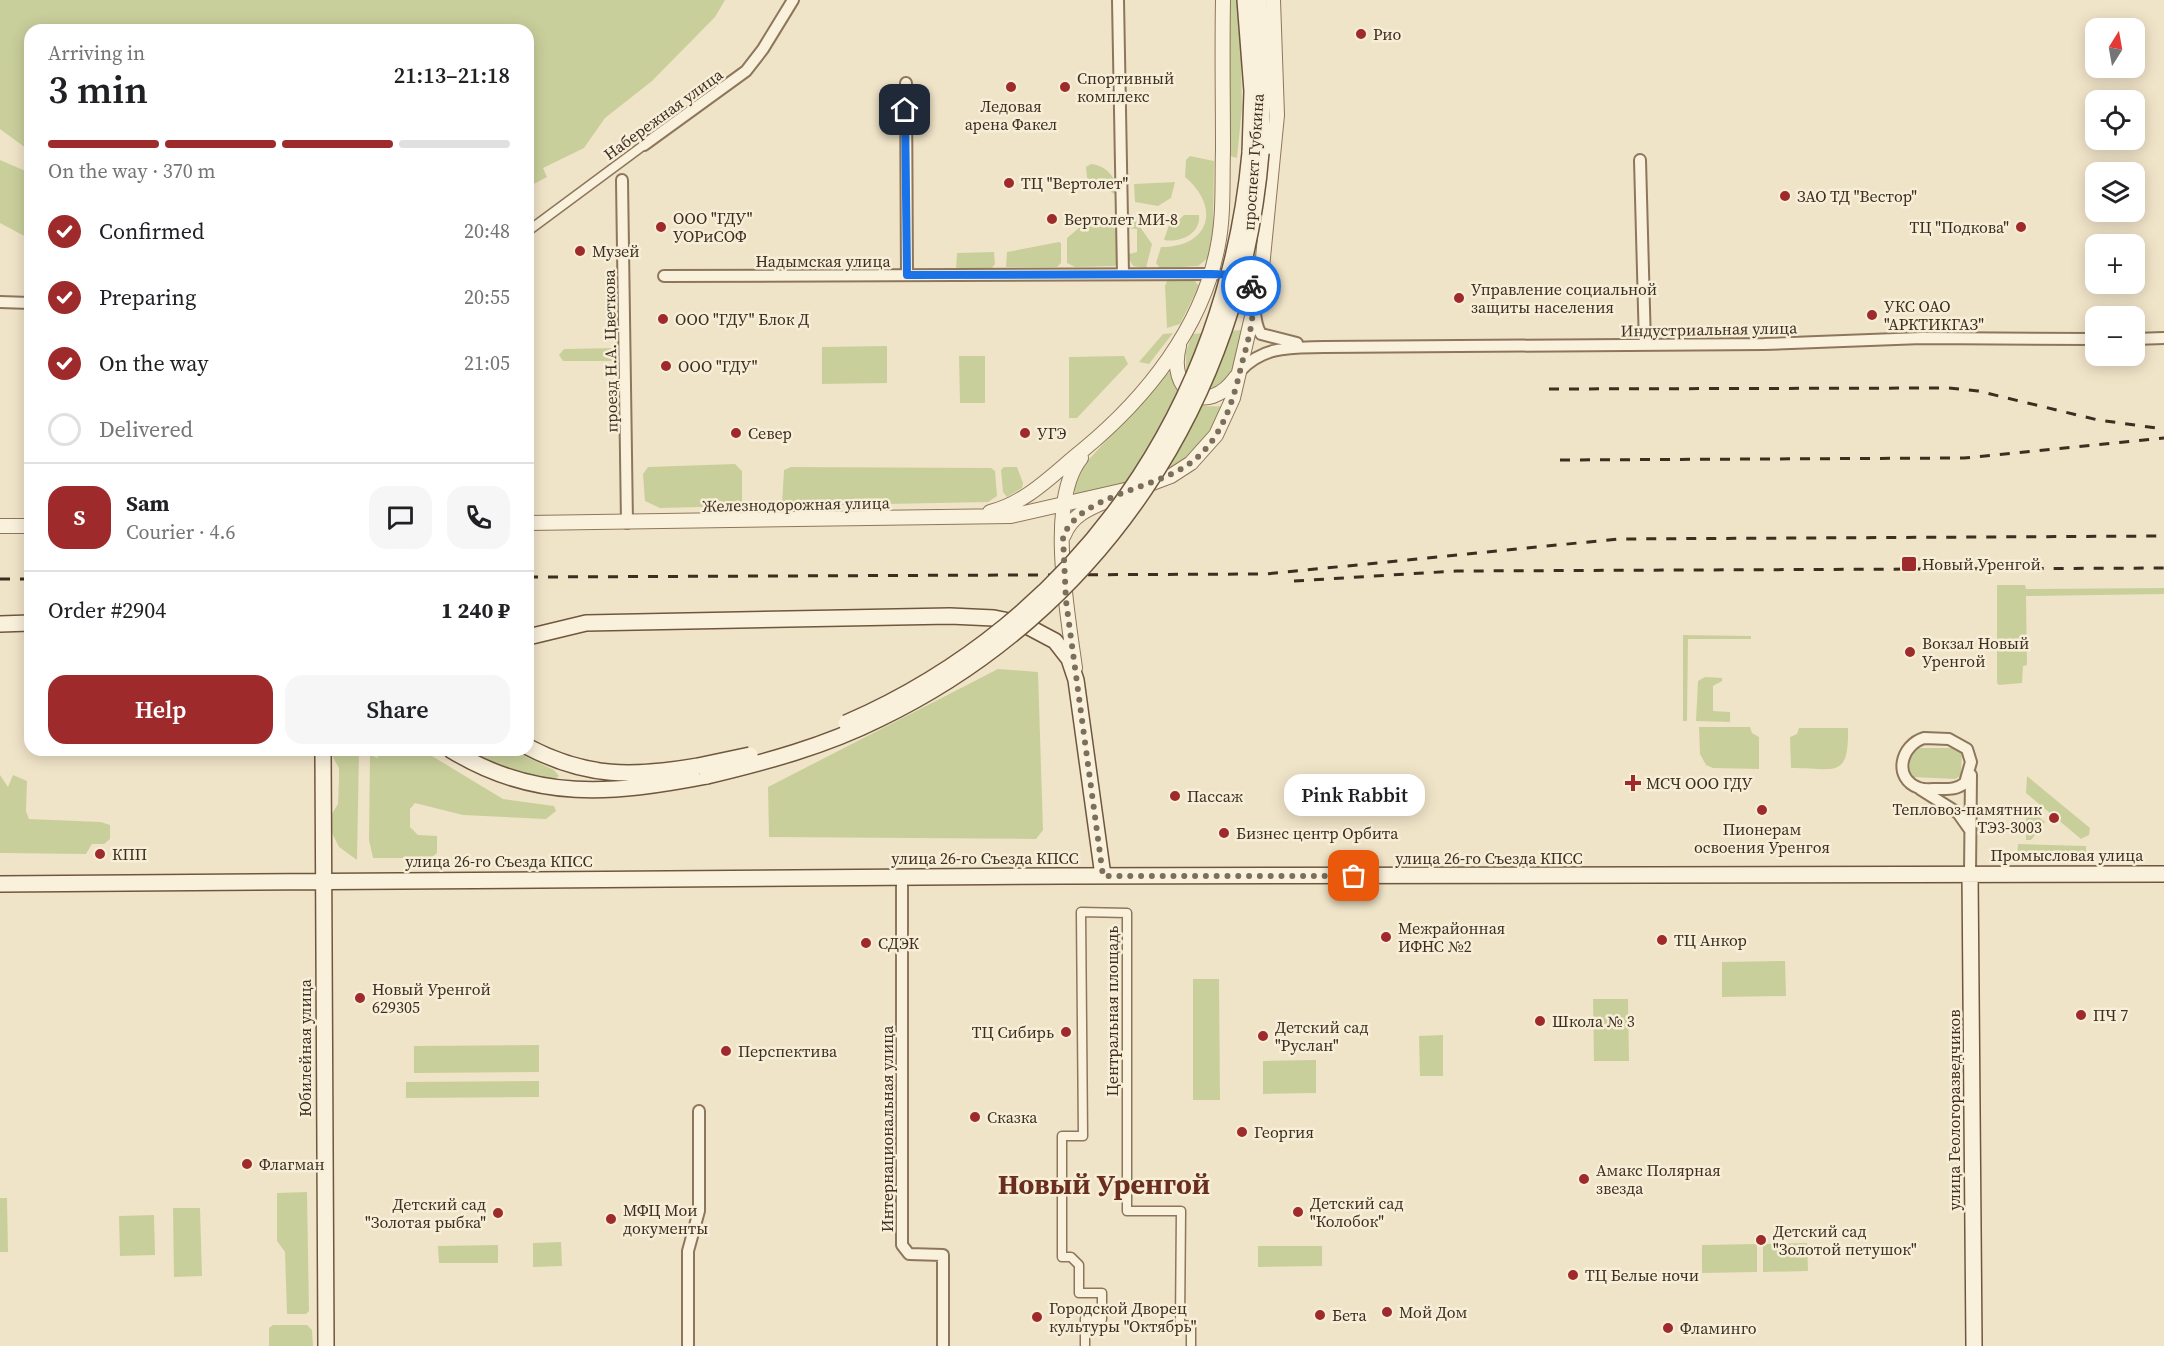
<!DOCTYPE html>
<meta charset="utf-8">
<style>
:root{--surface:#fff;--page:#f6f6f6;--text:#202124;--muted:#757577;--line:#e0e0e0;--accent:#9e2a2b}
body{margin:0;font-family:"Source Serif 4",serif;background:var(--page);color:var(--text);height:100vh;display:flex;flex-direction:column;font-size:22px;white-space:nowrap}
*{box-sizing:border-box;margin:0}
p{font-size:20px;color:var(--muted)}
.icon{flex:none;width:33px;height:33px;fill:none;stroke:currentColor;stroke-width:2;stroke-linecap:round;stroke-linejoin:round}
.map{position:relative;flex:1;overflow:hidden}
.details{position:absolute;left:24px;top:24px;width:510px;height:732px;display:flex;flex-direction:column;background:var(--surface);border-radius:18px;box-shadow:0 3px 15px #0003}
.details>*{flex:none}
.needle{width:39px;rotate:11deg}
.tools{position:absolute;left:2085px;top:18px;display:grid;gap:12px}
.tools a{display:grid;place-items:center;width:60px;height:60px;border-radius:12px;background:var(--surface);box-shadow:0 3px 15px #0003;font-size:30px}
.pin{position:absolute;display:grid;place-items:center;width:51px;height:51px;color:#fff;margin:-26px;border-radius:12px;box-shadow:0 3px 9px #0006}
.courier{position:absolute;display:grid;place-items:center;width:60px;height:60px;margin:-30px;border:4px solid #1a73e8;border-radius:50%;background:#fff;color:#222;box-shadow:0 2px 8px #0007}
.bubble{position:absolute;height:42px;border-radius:18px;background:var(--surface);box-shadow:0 3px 15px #0003;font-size:20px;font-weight:600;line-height:42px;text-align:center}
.overview em{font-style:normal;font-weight:600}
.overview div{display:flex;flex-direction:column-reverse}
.overview{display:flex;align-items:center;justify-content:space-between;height:102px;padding:0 24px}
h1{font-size:39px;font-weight:600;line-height:45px}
.bar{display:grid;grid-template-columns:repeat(4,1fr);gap:9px 6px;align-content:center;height:72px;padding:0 24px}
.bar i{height:8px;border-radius:4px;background:var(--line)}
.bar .active{background:var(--accent)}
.bar p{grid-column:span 4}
.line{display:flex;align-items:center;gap:15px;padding:0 24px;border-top:2px solid var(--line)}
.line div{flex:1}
.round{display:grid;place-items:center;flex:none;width:63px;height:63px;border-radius:18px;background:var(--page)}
ol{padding:0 24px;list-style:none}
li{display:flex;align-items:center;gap:18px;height:66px}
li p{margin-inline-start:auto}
li .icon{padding:6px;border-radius:50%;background:var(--accent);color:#fff;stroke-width:4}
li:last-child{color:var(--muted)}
li i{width:33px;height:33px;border:3px solid var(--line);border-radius:50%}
.cta{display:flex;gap:12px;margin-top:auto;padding:12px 24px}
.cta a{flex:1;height:69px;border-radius:18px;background:var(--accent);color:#fff;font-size:24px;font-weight:600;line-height:69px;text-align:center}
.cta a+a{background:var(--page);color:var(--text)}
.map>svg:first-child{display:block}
</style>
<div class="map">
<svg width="2164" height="1346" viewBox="0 0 2164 1346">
<rect width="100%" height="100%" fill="#f0e4c8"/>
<path fill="#c9cf9b" d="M 0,0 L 725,0 L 715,17 L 652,81 L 605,118 L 584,148 L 543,168 L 547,177 L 528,187 L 528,30 L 30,30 L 30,151 L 0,129 Z
M 1230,0 L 1239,0 L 1240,13 L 1242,108 L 1237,158 L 1230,156 Z
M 1190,156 L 1214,161 L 1213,229 L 1208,258 L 1198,266 L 1160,268 L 1156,263 L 1161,247 C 1210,247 1221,207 1185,177 L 1186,160 Z
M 0,160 L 30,173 L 30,239 L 0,223 Z
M 1091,164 C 1108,166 1118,179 1116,195 L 1087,178 L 1086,167 Z
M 1175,182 L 1171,198 L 1158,206 L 1135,202 L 1134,184 Z
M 1127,214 L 1131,214 L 1152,244 L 1146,268 L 1133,266 L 1128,257 L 1129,254 L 1137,252 L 1137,229 L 1127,228 Z
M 1184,215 L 1199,215 C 1201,234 1180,243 1164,240 L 1169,225 L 1176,223 Z
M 1092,217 L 1098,217 L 1118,231 L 1118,262 L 1115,266 L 1075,267 L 1067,263 L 1067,238 Z
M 1059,242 L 1061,243 L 1061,263 L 1057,267 L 1006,267 L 1007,252 Z
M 994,252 L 995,264 L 992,268 L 956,269 L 957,253 Z
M 1173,280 L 1194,280 L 1199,286 L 1180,324 L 1167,328 L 1165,286 L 1167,281 Z
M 1242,330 L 1231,376 L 1218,387 L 1199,387 L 1186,375 L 1186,352 L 1192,334 Z
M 1173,333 L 1149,364 L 1139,362 L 1163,334 Z
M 887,346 L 887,383 L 822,384 L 822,347 Z
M 564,349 L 618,348 L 620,361 L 563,361 L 559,355 Z
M 959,356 L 985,356 L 985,403 L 960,403 Z
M 1124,356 L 1128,364 L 1077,418 L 1069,418 L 1069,357 Z
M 1169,372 C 1185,401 1186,408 1223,406 C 1190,477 1144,479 1076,496 L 1073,486 L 1081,468 Z
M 735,464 L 742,471 L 742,503 L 740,506 L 660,508 L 645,501 L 643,474 L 648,467 Z
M 791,467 L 991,468 L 995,471 L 997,496 L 988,502 L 785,506 L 782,504 L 784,470 Z
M 1004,467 L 1017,467 L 1023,483 L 1022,488 L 1007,497 L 1003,492 L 1001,470 Z
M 1997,585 L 2025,585 L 2026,589 L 2164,588 L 2164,594 L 2026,596 L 2027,665 L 2023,666 L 2022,683 L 1999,685 L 1997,683 Z
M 1683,635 L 1751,636 L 1751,639 L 1688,639 L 1687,721 L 1683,721 Z
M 998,669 L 1038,672 L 1043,830 L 1036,839 L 769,837 L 768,787 Z
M 1705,677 L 1722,678 L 1722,681 L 1713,686 L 1713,711 L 1730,712 L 1730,722 L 1696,721 L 1698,681 Z
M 1699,727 L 1750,727 L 1752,733 L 1759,737 L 1759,769 L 1713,768 L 1706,765 L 1700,754 Z
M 1799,728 L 1848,728 C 1849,780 1835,768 1791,768 L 1790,737 L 1797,734 Z
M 1916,748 L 1955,748 L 1962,751 L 1961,776 L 1955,779 L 1912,777 L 1909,773 L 1910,755 Z
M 329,750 L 359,750 L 357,860 L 339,847 L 330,829 L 330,817 L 338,804 L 339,780 L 339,768 Z
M 378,750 L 422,750 L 503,799 L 554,806 L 556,811 L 546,819 L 463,815 L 415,803 L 410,809 L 410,827 L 418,835 L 437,836 L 437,853 L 431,858 L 373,858 L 369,840 L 370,755 L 378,758 Z
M 465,750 L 512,750 L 554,770 L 559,776 L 553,780 C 522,774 494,765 465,750 Z
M 0,775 L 8,787 L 13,775 L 27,781 L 26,811 L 29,819 L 101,822 L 110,825 L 110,839 L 104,844 L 92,844 L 86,854 L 0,853 Z
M 2027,776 L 2090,828 L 2089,835 L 2081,839 L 2026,793 Z
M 2026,806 L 2045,822 L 2031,840 L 2026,840 Z
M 2018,844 L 2086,846 L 2086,857 L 2079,861 L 1994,860 L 1994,857 L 2017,857 Z
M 1785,961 L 1786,996 L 1722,997 L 1722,962 Z
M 1193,979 L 1219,979 L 1220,1100 L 1193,1100 Z
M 1593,999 L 1628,999 L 1629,1061 L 1594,1061 Z
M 1443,1035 L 1443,1076 L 1420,1076 L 1419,1036 Z
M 539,1045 L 539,1072 L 414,1073 L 414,1046 Z
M 1316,1060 L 1316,1093 L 1263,1094 L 1263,1061 Z
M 539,1081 L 539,1097 L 406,1098 L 406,1082 Z
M 307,1192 L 309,1311 L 306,1314 L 287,1314 L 285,1252 L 277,1241 L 277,1193 Z
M 0,1198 L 7,1198 L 8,1252 L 0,1252 Z
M 173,1208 L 200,1208 L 202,1276 L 174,1277 Z
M 154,1215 L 155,1255 L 120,1256 L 119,1216 Z
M 561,1242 L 562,1266 L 533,1267 L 533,1243 Z
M 1807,1243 L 1808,1271 L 1763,1272 L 1763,1244 Z
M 1757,1244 L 1757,1272 L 1702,1273 L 1702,1245 Z
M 498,1245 L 498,1263 L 439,1263 L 438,1246 Z
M 1258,1246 L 1322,1246 L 1322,1266 L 1258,1267 Z
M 273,1325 L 307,1325 L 312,1330 L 313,1346 L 269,1346 L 269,1328 Z"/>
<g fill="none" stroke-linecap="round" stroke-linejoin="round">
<defs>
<path id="pedestrian" d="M 528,231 L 644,145
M 1085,1346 L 1085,1319 L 1102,1319 L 1102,1293 L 1079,1293 L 1079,1265 L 1071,1257 L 1062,1257 L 1062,1136 L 1083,1136 L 1081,912 L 1127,913 L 1127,1211 L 1181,1211 L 1180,1325 L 1191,1326 L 1191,1346"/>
<path id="minor" d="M 1118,0 L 1123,274
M 906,83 L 907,275
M 644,145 L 746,71 L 763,49 L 793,0
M 1640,160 L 1645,345
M 622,180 L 627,523
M 1233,275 C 1263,277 1248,316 1261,334 L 1297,343
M 664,276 L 1217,274
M 0,302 L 30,303
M 2134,339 L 2164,338
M 1240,371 C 1264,345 1292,348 1324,347 L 1764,344 L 1922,338 L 2096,339
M 1924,738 L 1949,739 L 1967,749 L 1971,762 L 1965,783 C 1956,790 1948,789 1938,789 C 1932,789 1924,790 1919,788 C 1892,778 1901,745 1924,738 Z
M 1920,789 L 1958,813 L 1970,830
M 1970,873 L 1971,775
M 902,877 L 902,1245 L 909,1254 L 943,1255 L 943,1346
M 688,1346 L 688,1251 L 699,1211 L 699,1111"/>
<path id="tertiary" d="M 1179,346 C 1167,392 1207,418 1236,377
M 990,512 C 1027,503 1054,473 1083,450 C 1146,398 1203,327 1218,245 C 1224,214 1222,182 1223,150 C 1223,100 1222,50 1223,0
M 528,523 L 1011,516 L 1147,485 L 1171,476 L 1191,463 L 1216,435 L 1233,398 L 1261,278 L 1277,115 L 1273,0
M 0,526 L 30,526
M 1064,535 C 1072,514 1092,507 1111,499
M 1075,668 C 1068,615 1046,501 1081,458"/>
<path id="secondary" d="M 1245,0 L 1252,91 L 1250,153
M 1259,0 L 1263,90 L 1261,153
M 0,624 L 30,623
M 528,637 L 586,623 L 950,616 L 994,618 L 1023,624 L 1055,641 L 1069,659 L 1076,680 L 1103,876
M 528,747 C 587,778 634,777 698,766
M 323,750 L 326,1346
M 451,750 C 535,802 614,794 707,776
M 1970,873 L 1974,1346
M 0,884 L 1063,876 L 2164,874"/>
</defs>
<use href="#pedestrian" stroke="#8d765c" stroke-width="11"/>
<use href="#minor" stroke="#8d765c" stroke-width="14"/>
<use href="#tertiary" stroke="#8d765c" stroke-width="16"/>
<use href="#secondary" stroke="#6f573f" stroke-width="18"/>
<use href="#pedestrian" stroke="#faf1dc" stroke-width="8"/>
<use href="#minor" stroke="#faf1dc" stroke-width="10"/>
<use href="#tertiary" stroke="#faf1dc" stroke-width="14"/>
<use href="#secondary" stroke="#faf1dc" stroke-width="15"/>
<path stroke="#3d2e20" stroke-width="3" stroke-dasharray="10 10" stroke-linecap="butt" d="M 1549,389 L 1948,388 L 1978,391 L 2098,420 L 2164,429
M 1560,460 L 1964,458 L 2164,438
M 528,577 L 1266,574 L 1618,539 L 2164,536
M 0,579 L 30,579
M 1294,581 L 1456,571 L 2164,568"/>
<defs>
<path id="secondary-bridge" d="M 846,723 C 1081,621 1227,405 1250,153
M 698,766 L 750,755
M 707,776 C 766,762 825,746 879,719 C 1101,612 1241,398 1261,153"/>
</defs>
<use href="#secondary-bridge" stroke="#6f573f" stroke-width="18" stroke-linecap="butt"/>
<use href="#secondary-bridge" stroke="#faf1dc" stroke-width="15"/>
</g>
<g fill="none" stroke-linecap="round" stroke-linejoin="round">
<path stroke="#7c6e5b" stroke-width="6" stroke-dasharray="0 10.8" d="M 1251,286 C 1257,314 1248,340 1241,367 C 1234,398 1224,431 1201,454 C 1167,490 1081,491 1063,537 L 1066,601 L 1103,876 L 1354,876"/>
<path stroke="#1a73e8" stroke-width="8" d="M 905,110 L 907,275 L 1211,274 L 1239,275 L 1251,286"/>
</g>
<g fill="#9e2a2b" stroke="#f7eed8" stroke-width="2">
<circle cx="1361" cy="34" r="6"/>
<circle cx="1011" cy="87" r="6"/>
<circle cx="1065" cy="87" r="6"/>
<circle cx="1009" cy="183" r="6"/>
<circle cx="1785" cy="196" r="6"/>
<circle cx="1052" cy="219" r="6"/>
<circle cx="661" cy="227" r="6"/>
<circle cx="2021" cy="227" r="6"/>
<circle cx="580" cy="251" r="6"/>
<circle cx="1459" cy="298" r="6"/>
<circle cx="1872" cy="315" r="6"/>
<circle cx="663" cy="319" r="6"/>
<circle cx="666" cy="366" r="6"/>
<circle cx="736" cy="433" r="6"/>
<circle cx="1025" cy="433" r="6"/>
<rect x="1901" y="556" width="16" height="16" rx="3"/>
<circle cx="1910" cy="652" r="6"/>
<path d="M1630 774h6v6h6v6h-6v6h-6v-6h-6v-6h6z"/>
<circle cx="1175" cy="796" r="6"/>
<circle cx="1762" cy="810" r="6"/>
<circle cx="2054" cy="818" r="6"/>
<circle cx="1224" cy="833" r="6"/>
<circle cx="100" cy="854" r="6"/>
<circle cx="1386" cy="937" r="6"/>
<circle cx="1662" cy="940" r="6"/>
<circle cx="866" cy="943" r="6"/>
<circle cx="360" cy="998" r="6"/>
<circle cx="2081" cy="1015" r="6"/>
<circle cx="1540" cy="1021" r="6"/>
<circle cx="1066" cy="1032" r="6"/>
<circle cx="1263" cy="1036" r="6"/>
<circle cx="726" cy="1051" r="6"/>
<circle cx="975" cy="1117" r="6"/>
<circle cx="1242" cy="1132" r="6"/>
<circle cx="247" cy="1164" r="6"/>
<circle cx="1584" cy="1179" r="6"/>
<circle cx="1298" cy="1212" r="6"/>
<circle cx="498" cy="1213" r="6"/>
<circle cx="611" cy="1219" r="6"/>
<circle cx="1761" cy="1240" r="6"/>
<circle cx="1573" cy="1275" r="6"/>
<circle cx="1387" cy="1312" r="6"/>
<circle cx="1320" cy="1315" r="6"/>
<circle cx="1037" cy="1317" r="6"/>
<circle cx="1668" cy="1328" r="6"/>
</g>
<g text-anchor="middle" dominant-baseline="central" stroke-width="5" stroke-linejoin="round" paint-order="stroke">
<g font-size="16" fill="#3d2e20" stroke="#f7eed8" text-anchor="start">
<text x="1373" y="34">Рио</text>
<text x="1077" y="78">Спортивный<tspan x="1077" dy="18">комплекс</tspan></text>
<text x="1011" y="106" text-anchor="middle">Ледовая<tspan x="1011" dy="18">арена Факел</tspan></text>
<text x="1021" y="183">ТЦ "Вертолет"</text>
<text x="1797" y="196">ЗАО ТД "Вестор"</text>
<text x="673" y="218">ООО "ГДУ"<tspan x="673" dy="18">УОРиСОФ</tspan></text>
<text x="1064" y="219">Вертолет МИ-8</text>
<text x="2009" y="227" text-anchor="end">ТЦ "Подкова"</text>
<text x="592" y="251">Музей</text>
<text x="1471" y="289">Управление социальной<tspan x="1471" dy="18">защиты населения</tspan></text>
<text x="1884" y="306">УКС ОАО<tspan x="1884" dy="18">"АРКТИКГАЗ"</tspan></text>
<text x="675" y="319">ООО "ГДУ" Блок Д</text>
<text x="678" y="366">ООО "ГДУ"</text>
<text x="748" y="433">Север</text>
<text x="1037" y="433">УГЭ</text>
<text x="1922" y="564">Новый Уренгой</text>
<text x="1922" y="643">Вокзал Новый<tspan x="1922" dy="18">Уренгой</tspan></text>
<text x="1646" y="783">МСЧ ООО ГДУ</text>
<text x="1187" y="796">Пассаж</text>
<text x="2042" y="809" text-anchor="end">Тепловоз-памятник<tspan x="2042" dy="18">ТЭ3-3003</tspan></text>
<text x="1762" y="829" text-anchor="middle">Пионерам<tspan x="1762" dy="18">освоения Уренгоя</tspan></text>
<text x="1236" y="833">Бизнес центр Орбита</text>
<text x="112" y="854">КПП</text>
<text x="1398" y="928">Межрайонная<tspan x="1398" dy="18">ИФНС №2</tspan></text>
<text x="1674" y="940">ТЦ Анкор</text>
<text x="878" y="943">СДЭК</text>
<text x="372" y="989">Новый Уренгой<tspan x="372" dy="18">629305</tspan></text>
<text x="2093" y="1015">ПЧ 7</text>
<text x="1552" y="1021">Школа № 3</text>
<text x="1275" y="1027">Детский сад<tspan x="1275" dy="18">"Руслан"</tspan></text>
<text x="1054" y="1032" text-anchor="end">ТЦ Сибирь</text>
<text x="738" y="1051">Перспектива</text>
<text x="987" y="1117">Сказка</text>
<text x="1254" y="1132">Георгия</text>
<text x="259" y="1164">Флагман</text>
<text x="1596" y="1170">Амакс Полярная<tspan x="1596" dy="18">звезда</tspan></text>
<text x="1310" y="1203">Детский сад<tspan x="1310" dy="18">"Колобок"</tspan></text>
<text x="486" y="1204" text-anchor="end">Детский сад<tspan x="486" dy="18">"Золотая рыбка"</tspan></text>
<text x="623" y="1210">МФЦ Мои<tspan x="623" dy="18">документы</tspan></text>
<text x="1773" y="1231">Детский сад<tspan x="1773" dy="18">"Золотой петушок"</tspan></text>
<text x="1585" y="1275">ТЦ Белые ночи</text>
<text x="1049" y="1308">Городской Дворец<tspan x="1049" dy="18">культуры "Октябрь"</tspan></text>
<text x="1399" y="1312">Мой Дом</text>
<text x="1332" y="1315">Бета</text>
<text x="1680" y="1328">Фламинго</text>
</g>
<g font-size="16" fill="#3d2e20" stroke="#f7eed8">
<text transform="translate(663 114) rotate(-36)">Набережная улица</text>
<text transform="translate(1253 162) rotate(-86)">проспект Губкина</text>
<text x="823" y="261">Надымская улица</text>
<text transform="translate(1709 329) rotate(-1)">Индустриальная улица</text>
<text transform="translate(610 351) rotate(-91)">проезд Н.А. Цветкова</text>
<text transform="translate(796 504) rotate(-1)">Железнодорожная улица</text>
<text x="2067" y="855">Промысловая улица</text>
<text x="985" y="858">улица 26-го Съезда КПСС</text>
<text x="1489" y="858">улица 26-го Съезда КПСС</text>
<text x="499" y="861">улица 26-го Съезда КПСС</text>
<text transform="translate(1112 1011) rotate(-90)">Центральная площадь</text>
<text transform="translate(305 1048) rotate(-90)">Юбилейная улица</text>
<text transform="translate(1954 1110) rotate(-90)">улица Геологоразведчиков</text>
<text transform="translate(887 1129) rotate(-90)">Интернациональная улица</text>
</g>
<g font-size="28" font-weight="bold" fill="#6b2e1e" stroke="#f7eed8">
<text x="1104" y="1184">Новый Уренгой</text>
</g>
</g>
</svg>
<div class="tools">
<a><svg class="needle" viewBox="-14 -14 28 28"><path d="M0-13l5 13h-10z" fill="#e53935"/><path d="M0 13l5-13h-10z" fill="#757577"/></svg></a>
<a><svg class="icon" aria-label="locate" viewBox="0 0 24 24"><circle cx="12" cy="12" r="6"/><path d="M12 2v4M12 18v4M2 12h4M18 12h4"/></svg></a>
<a><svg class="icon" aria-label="layers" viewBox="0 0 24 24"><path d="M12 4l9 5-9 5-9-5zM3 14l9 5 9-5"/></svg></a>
<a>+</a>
<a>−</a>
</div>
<div class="pin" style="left:1354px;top:876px;background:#ea580c"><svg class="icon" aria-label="bag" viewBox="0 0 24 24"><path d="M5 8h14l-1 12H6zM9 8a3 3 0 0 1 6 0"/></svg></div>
<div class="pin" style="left:905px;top:110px;background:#1f2937"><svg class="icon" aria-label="home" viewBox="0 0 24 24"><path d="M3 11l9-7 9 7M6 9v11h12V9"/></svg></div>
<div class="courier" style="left:1251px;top:286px"><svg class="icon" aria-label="bike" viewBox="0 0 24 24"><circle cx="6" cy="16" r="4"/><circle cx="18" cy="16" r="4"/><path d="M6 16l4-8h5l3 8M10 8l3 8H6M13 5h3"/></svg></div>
<div class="bubble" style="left:1284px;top:774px;width:141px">Pink Rabbit</div>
<section class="details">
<div class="overview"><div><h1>3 min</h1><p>Arriving in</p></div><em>21:13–21:18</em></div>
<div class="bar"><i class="active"></i><i class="active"></i><i class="active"></i><i></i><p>On the way · 370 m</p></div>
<ol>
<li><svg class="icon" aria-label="check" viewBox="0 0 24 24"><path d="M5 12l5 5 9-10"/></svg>Confirmed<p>20:48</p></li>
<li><svg class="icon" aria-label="check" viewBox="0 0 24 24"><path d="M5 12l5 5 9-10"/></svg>Preparing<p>20:55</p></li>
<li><svg class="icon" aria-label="check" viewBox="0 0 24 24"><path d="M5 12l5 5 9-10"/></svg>On the way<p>21:05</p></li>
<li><i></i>Delivered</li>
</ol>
<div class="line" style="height:108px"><b class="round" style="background:var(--accent);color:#fff">S</b><div><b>Sam</b><p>Courier · 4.6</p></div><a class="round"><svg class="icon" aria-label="chat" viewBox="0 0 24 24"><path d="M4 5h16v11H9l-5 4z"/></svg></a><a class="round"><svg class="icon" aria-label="phone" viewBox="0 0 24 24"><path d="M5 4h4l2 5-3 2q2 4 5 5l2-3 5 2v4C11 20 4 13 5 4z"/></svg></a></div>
<div class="line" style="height:78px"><div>Order #2904</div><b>1 240 ₽</b></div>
<div class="cta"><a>Help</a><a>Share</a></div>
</section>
</div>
